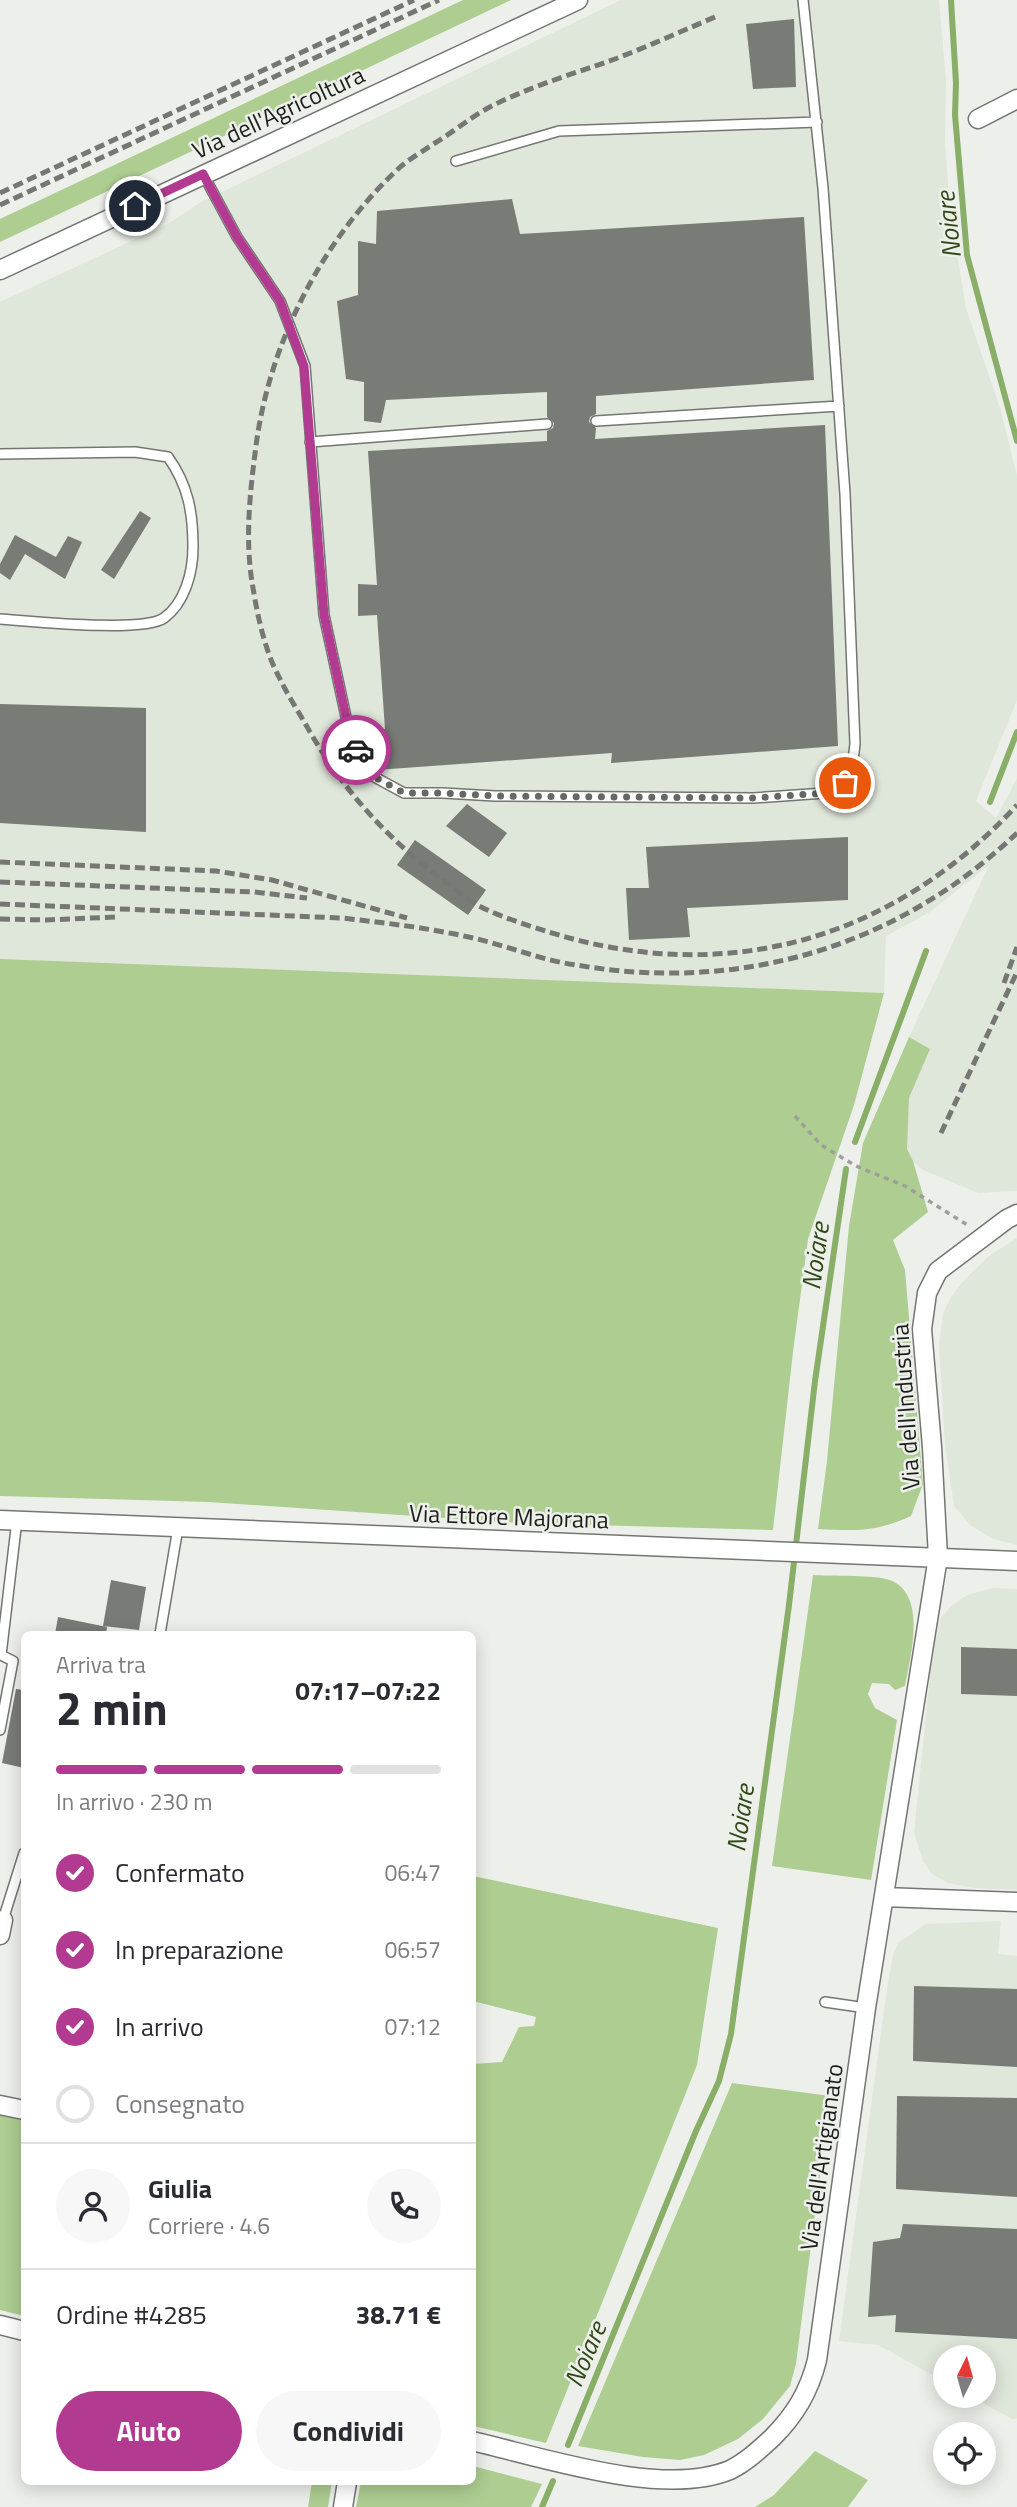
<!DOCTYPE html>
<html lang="it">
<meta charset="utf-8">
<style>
:root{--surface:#fff;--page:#f7f7f7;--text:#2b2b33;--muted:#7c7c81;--line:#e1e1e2;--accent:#b23a90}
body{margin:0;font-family:"Titillium Web",sans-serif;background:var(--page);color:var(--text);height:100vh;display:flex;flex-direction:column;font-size:26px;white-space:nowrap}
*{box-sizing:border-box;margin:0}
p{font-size:23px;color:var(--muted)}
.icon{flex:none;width:38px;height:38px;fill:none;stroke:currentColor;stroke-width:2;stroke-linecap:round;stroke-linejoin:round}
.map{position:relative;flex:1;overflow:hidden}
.panel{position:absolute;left:21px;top:1631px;width:455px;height:854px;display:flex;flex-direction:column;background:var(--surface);border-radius:10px;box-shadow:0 4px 18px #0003}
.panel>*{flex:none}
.needle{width:46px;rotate:5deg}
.buttons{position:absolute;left:933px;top:2345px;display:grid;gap:14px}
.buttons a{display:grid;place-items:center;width:63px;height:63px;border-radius:50%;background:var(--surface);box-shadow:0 4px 18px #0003;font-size:35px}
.pin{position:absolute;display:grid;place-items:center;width:60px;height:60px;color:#fff;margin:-30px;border:4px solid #fff;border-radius:50%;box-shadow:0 2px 7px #0007}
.courier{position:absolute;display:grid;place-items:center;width:70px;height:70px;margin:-35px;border:5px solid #b23a90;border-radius:50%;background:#fff;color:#222;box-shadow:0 2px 9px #0007}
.headline em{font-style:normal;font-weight:700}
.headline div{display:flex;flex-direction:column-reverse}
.headline{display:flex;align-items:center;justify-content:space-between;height:119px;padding:0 35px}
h1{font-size:46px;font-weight:700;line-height:52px}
.bar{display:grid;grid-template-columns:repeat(4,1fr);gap:10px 7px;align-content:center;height:84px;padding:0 35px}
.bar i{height:9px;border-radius:5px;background:var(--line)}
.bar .on{background:var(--accent)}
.bar p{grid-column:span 4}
.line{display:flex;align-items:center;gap:18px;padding:0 35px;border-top:2px solid var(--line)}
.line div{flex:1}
.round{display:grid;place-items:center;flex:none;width:74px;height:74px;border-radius:37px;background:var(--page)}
ol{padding:0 35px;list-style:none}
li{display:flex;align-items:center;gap:21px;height:77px}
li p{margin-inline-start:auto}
li .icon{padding:7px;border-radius:50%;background:var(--accent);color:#fff;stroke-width:4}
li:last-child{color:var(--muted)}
li i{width:38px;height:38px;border:4px solid var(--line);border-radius:50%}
.button{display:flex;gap:14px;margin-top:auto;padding:14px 35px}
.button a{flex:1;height:80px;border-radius:42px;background:var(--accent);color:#fff;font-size:28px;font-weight:700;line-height:80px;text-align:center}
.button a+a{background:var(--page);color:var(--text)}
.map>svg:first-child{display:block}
</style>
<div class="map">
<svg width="1017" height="2507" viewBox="0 0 1017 2507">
<rect width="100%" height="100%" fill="#edf0ea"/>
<path fill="#dfe6da" d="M 621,0 L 939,0 L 946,80 L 945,142 L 950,210 L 966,308 L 1001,411 L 1017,476 L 1017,700 L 976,801 L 996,818 L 1017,778 L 1017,1191 L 978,1193 L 923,1170 L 906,1155 L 909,1098 L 930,1049 L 909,1037 L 989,865 L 930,912 L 886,936 L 884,993 L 0,963 L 0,302 L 166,225 L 201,202 Z
M 1017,1238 L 1017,1545 L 993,1539 L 970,1525 L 954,1506 L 945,1445 L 939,1345 L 943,1313 L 951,1297 L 964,1280 L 989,1256 Z
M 993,1588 L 1017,1589 L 1017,1890 L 973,1888 L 948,1883 L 932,1874 L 923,1861 L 914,1833 L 932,1654 L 941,1618 L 952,1605 L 967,1595 Z
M 1001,1921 L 998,1954 L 1017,1956 L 1017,2418 L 1012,2419 L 970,2396 L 984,2396 L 984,2357 L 945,2357 L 945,2382 L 878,2345 L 839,2341 L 887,1989 L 893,1955 L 898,1943 L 926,1924 Z"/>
<path fill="#adcd91" d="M 463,0 L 511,0 L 0,242 L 0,219 Z
M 0,959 L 884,993 L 854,1105 L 808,1239 L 793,1352 L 773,1530 L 518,1523 L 208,1502 L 0,1496 Z
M 909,1037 L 930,1049 L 909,1098 L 907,1149 L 913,1161 L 928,1212 L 893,1240 L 905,1270 L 923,1484 L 911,1516 C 875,1532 858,1531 818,1529 L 827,1461 L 849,1226 L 863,1143 Z
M 813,1575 C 829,1576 878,1575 890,1580 C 928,1595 910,1657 905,1686 L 895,1690 L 889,1684 L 872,1683 L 868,1694 L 875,1708 L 897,1720 L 871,1880 L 772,1866 Z
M 473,1876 L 718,1928 L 697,2065 L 546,2443 L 473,2426 L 473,2064 L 502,2062 L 519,2027 L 534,2026 L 536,2017 L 473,2001 Z
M 732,2083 L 830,2096 L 796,2364 L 790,2386 L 763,2419 L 738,2439 L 704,2455 L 680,2460 L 643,2457 L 578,2446 Z
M 0,2110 L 24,2115 L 24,2316 L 0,2310 Z
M 815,2451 L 868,2480 L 848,2507 L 755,2507 L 774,2495 Z
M 473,2466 L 542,2484 L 531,2507 L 356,2507 L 361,2482 L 472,2482 Z
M 312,2482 L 332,2482 L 328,2507 L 308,2507 Z"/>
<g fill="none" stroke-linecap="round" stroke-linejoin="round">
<path stroke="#89ae68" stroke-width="6" d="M 951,0 L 956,83 L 955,115 L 967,255 L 1017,441
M 990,802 L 1017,732
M 855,1142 L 926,951
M 568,2445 L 696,2131 L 719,2081 L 731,2034 L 789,1605 L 815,1381 L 846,1169
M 542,2507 L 553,2481"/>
</g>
<path fill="#787b76" d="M 794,19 L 796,87 L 753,89 L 746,24 Z
M 512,199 L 520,234 L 804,217 L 814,380 L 596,396 L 596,414 L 590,417 L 589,422 L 596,428 L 595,439 L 825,425 L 838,746 L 611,763 L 612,753 L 376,770 L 370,734 L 385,729 L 377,615 L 358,616 L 358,584 L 377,585 L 368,451 L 547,441 L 547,431 L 553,428 L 554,423 L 547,417 L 547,392 L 386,400 L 381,423 L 364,421 L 364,382 L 346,379 L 337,301 L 358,295 L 358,241 L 376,244 L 377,211 Z
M 140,511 L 151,518 L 114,579 L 101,570 Z
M 15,535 L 56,557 L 68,536 L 82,542 L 65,579 L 25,554 L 10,580 L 0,573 L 0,564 Z
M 0,704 L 146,708 L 146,832 L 0,823 Z
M 467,804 L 507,833 L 489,857 L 446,826 Z
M 848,837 L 848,900 L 687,908 L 690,937 L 629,940 L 626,888 L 649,888 L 646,847 Z
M 415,840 L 486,890 L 468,915 L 397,865 Z
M 111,1580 L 146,1587 L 139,1630 L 103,1626 Z
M 58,1617 L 107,1627 L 106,1634 L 55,1634 Z
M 961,1647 L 1017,1649 L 1017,1696 L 961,1694 Z
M 16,1689 L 24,1690 L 24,1768 L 2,1763 Z
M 914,1986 L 1017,1989 L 1017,2067 L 913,2061 Z
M 897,2096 L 1017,2098 L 1017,2197 L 896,2189 Z
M 903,2224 L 1017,2229 L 1017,2339 L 895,2332 L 896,2315 L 868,2317 L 873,2242 L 900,2238 Z"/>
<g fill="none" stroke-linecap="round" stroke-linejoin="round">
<defs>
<path id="service" d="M 456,161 L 559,131 L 817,122
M 203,174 L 237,237 L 280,301 L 305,366 L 324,615 L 351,740 L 369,774 L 404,793 L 443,793 L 495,796 L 753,798 L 825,793 L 845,783 L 852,769 L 855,744 L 845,494 L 823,188 L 803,0
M 596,421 L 839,406
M 310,442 L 547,424
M 0,454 L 135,452 L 168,457 C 188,485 193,512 193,547 C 193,572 185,603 164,618 C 143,633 31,621 0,619
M 160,1634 L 178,1528
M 0,1730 L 13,1661 L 1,1655 L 17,1520
M 3,1920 L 24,1853
M 825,2002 L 866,2008"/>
<path id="minor" d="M 978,119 L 1017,99
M 0,270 L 578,0
M 0,1520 L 1017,1561
M 884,1897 L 1017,1902
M 0,1935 L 3,1920
M 0,2105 L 24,2110
M 0,2325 L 24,2331
M 472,2441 C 542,2457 663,2498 730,2470 C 746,2462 759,2450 772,2438 C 795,2415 809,2392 817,2360 L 866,2008 L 938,1557 L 932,1447 L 922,1329 L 927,1293 L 938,1271 L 1007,1219 L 1017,1214
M 343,2507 L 347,2482"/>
</defs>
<use href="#service" stroke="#737671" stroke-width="12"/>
<use href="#minor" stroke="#737671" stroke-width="21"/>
<path stroke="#9d9f9b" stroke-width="3.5" stroke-dasharray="5 5" stroke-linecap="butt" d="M 795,1116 L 821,1145 L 856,1166 L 905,1186 L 969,1226"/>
<use href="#service" stroke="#fff" stroke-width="9"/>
<use href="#minor" stroke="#fff" stroke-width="18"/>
<path stroke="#767774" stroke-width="5" stroke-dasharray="10 5" stroke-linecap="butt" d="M 715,17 C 682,31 649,46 615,59 C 573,74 528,87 488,108 C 470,118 453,132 435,143 C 423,151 409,159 398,169 C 322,240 269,344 256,446 C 250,491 245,537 252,582 C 257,613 264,649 279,677 C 288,696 300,714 310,732 C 346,794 391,843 450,885 C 459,892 469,900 479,906 C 502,918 547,932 573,939 C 743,983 899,933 1017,805
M 0,193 L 414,0
M 0,205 L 439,0
M 0,862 L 216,871 L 272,880 L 407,918
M 0,882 L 254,892 L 307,898
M 0,904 L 342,918 C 386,923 430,928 473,938 C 508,946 541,960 576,965 C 740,993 896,948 1017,833
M 0,919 L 46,920 L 115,917
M 1004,983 L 1017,947
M 941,1133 L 1017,972"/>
</g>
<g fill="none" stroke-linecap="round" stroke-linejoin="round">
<path stroke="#666864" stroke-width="7" stroke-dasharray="0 12.6" d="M 356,750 L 369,774 L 404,793 L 443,793 L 495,796 L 753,798 L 825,793 L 845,783"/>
<path stroke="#b23a90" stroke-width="9" d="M 135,206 L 203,174 L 237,237 L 280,301 L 304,366 L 324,615 L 351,740 L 356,750"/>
</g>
<g text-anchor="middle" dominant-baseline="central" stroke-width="5" stroke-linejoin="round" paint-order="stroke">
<g font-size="24" fill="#1d1e1c" stroke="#edf0ea">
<text transform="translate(278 112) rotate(-25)">Via dell'Agricoltura</text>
<text transform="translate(905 1407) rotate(-94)">Via dell'Industria</text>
<text transform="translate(509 1516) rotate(2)">Via Ettore Majorana</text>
<text transform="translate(821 2157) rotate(-82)">Via dell'Artigianato</text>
</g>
<g font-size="26" font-style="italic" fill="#304816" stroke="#edf0ea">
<text transform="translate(948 225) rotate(-96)">Noiare</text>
<text transform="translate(815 1256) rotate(-82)">Noiare</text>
<text transform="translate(740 1818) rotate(-82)">Noiare</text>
<text transform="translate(585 2354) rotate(-67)">Noiare</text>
</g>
</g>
</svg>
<div class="buttons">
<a><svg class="needle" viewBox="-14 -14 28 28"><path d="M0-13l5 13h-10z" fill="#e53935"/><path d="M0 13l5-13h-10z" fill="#7c7c81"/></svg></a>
<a><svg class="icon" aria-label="locate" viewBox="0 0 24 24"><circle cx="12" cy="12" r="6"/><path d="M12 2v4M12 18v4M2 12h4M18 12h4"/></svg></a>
</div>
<div class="pin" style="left:845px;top:783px;background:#ea580c"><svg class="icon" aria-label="bag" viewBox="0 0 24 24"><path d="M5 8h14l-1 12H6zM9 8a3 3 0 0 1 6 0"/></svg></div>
<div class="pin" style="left:135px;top:206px;background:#1f2937"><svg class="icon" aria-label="home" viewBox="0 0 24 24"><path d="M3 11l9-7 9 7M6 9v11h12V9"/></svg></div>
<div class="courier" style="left:356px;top:750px"><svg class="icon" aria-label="car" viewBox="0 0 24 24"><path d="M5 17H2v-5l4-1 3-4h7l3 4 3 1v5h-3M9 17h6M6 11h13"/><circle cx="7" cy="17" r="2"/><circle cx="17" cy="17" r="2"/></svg></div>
<section class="panel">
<div class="headline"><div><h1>2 min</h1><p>Arriva tra</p></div><em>07:17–07:22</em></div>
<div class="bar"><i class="on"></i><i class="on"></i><i class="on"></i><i></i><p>In arrivo · 230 m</p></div>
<ol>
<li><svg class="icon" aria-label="check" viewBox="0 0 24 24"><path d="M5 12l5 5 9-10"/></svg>Confermato<p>06:47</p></li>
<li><svg class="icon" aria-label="check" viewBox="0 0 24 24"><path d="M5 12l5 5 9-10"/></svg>In preparazione<p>06:57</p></li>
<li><svg class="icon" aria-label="check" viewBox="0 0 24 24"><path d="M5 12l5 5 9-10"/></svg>In arrivo<p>07:12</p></li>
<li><i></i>Consegnato</li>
</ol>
<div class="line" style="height:126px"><a class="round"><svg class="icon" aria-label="person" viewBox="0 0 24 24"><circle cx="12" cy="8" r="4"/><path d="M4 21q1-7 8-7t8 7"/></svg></a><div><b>Giulia</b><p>Corriere · 4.6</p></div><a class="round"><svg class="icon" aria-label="phone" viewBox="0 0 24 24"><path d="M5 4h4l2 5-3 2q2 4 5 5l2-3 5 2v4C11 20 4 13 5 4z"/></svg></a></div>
<div class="line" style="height:91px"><div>Ordine #4285</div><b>38.71 €</b></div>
<div class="button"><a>Aiuto</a><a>Condividi</a></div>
</section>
</div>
